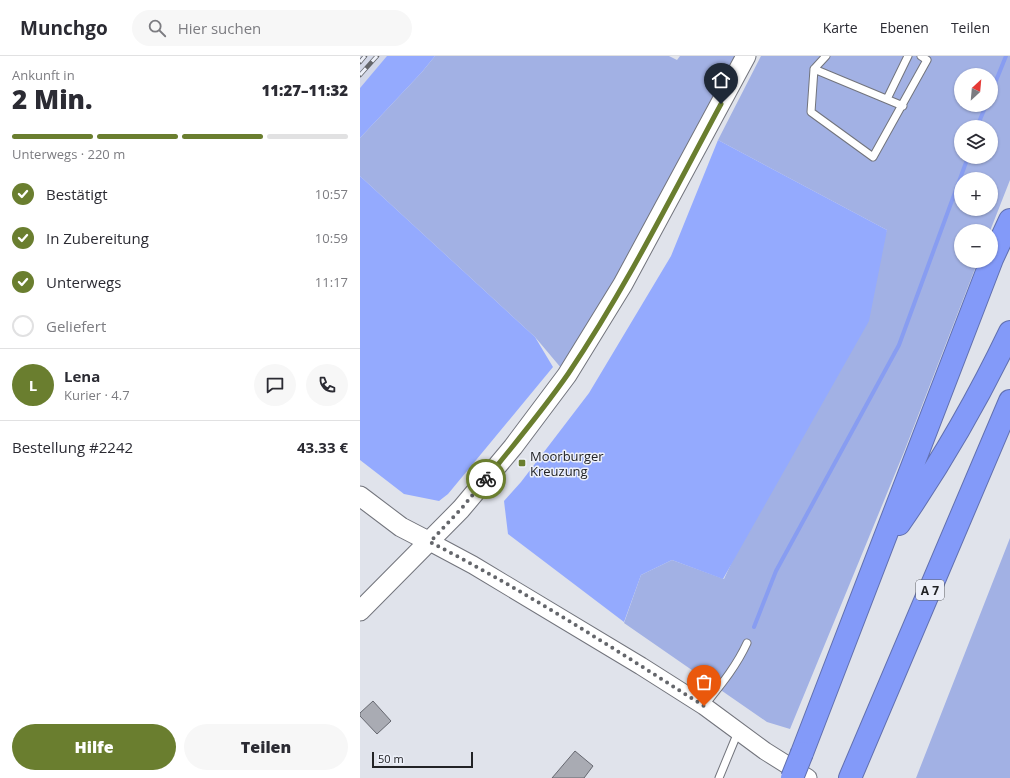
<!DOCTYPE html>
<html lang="de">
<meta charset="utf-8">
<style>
:root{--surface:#fff;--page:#f7f7f7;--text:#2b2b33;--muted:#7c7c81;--line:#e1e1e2;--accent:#6a7e2f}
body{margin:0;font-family:"Open Sans",sans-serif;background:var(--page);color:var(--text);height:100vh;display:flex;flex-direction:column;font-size:15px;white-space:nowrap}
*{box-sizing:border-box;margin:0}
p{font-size:13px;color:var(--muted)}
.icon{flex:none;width:22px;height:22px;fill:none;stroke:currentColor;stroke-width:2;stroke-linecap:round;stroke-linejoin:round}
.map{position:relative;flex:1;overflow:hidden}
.drawer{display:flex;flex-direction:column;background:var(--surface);width:360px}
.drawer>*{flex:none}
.needle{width:26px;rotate:26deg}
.fabs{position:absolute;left:594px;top:12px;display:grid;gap:8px}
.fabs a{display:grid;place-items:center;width:44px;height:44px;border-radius:50%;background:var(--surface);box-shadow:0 1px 3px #0004;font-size:20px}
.scale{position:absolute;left:12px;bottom:10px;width:101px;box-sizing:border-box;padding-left:4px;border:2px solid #222326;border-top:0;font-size:11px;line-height:14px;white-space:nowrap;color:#222326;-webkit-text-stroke:3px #edf0f9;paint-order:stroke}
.pin{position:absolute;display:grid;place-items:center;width:34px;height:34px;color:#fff;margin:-41px -17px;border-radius:50% 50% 50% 0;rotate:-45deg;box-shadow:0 0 4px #0007}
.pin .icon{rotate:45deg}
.courier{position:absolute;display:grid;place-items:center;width:40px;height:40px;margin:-20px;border:3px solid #6a7e2f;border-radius:50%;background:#fff;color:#222;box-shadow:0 1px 5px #0007}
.headline em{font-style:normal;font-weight:800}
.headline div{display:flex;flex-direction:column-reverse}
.headline{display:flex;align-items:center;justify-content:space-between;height:68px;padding:0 12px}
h1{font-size:26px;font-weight:800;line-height:30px}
.bar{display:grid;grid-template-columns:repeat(4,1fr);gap:6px 4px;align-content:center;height:48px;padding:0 12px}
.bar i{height:5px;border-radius:3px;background:var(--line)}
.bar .active{background:var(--accent)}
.bar p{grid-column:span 4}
.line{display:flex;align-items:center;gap:10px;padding:0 12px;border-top:1px solid var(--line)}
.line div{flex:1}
.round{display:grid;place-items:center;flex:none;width:42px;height:42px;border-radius:21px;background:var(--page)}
ol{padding:0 12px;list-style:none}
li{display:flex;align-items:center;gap:12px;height:44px}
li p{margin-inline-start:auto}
li .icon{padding:4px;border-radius:50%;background:var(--accent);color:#fff;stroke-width:4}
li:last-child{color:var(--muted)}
li i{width:22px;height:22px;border:2px solid var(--line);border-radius:50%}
.button{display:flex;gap:8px;margin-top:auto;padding:8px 12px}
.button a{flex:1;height:46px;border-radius:24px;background:var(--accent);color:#fff;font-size:16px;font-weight:800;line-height:46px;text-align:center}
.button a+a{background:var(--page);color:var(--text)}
header{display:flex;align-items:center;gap:24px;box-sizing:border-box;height:56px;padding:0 20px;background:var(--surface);border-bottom:1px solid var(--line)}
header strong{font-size:19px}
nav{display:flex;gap:22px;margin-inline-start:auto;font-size:14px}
.search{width:280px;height:36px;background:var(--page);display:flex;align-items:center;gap:10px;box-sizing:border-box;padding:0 14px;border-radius:22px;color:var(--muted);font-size:15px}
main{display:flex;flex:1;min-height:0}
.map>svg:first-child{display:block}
</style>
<header>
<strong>Munchgo</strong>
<div class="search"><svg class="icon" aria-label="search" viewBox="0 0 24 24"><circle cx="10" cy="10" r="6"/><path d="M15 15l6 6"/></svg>Hier suchen</div>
<nav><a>Karte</a><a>Ebenen</a><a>Teilen</a></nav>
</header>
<main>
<section class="drawer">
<div class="headline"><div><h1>2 Min.</h1><p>Ankunft in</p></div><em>11:27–11:32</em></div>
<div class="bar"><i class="active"></i><i class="active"></i><i class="active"></i><i></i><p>Unterwegs · 220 m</p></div>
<ol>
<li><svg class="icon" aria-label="check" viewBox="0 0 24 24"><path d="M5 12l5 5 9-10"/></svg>Bestätigt<p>10:57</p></li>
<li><svg class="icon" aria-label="check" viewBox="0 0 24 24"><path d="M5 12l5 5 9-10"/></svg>In Zubereitung<p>10:59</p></li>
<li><svg class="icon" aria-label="check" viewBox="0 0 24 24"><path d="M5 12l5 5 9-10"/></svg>Unterwegs<p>11:17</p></li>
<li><i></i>Geliefert</li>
</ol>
<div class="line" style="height:72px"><b class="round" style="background:var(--accent);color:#fff">L</b><div><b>Lena</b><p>Kurier · 4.7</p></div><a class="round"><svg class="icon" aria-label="chat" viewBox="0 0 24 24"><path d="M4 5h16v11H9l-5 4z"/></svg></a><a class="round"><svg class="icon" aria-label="phone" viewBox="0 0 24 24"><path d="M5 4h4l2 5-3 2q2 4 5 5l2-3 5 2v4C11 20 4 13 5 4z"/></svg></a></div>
<div class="line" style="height:52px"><div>Bestellung #2242</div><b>43.33 €</b></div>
<div class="button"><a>Hilfe</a><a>Teilen</a></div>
</section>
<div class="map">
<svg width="650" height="722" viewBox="0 0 650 722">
<rect width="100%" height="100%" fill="#e0e3eb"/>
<path fill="#d3d8e8" d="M 0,0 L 28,0 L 0,32 Z"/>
<path fill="#a2b1e4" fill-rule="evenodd" d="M 75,0 L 309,0 L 317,4 L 320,0 L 386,0 L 207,319 L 175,281 L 0,120 L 0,82 L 62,16 Z
M 401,0 L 650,0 L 650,124 L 630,175 L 601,175 L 601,205 L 618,205 L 544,396 L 430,673 L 407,666 L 264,567 L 281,519 L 312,504 L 364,523 L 527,174 L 358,84 ZM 601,19 L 631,19 L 631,49 L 601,49 ZM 601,71 L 631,71 L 631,101 L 601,101 ZM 601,123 L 631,123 L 631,153 L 601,153 Z
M 650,482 L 650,722 L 556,722 Z"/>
<path fill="#94aafe" d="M 27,0 L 75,0 L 62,16 L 0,82 L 0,32 Z
M 358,84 L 527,174 L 509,265 L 363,523 L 312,504 L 281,519 L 264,566 L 148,478 L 144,445 L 161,426 L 229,337 L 311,200 Z
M 0,120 L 175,281 L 193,311 L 88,438 L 79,445 L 44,438 L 0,404 Z"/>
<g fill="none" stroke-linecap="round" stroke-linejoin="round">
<path stroke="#889df1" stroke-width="4" d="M 631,37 L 646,0
M 617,71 L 626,49
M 394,571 L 416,515 L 539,289 L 608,101"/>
</g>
<path fill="#a9abb3" stroke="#666870" d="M 13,645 L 31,665 L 17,678 L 0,660 L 0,657 Z
M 215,695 L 233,710 L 224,722 L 192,722 Z"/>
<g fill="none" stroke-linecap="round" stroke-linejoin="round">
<defs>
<path id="service" d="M 466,0 L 454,13 L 451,56 L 513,101 L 567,4 L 561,0
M 454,13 L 543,50
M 527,43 L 548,0
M 344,650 C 360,630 376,611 387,587
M 359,722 L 378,676"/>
<path id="tertiary" d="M 70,486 L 113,509 L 281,610 L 344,650 L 405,695 L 448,722"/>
<path id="secondary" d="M 0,440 L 41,471 L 70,486
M 0,555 L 101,453 L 153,391 L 207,319 L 263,228 L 386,0"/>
<path id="motorway" d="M 539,468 C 581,407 618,343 650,276
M 442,697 L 632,203 L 650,164
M 490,722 L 650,345"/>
</defs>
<use href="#service" stroke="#72747c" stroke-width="9"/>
<use href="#tertiary" stroke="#72747c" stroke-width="19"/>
<use href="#secondary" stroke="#72747c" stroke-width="21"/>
<use href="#motorway" stroke="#6170af" stroke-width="24"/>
<use href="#service" stroke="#fff" stroke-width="7"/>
<use href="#tertiary" stroke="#fff" stroke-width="17"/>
<use href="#secondary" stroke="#fff" stroke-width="19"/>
<use href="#motorway" stroke="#839af9" stroke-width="22"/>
<defs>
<path id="rail" d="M 0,6 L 5,0
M 0,19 L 17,0"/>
</defs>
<use href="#rail" stroke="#64666b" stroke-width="4.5"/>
<use href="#rail" stroke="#edf0f9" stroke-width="3" stroke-dasharray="9" stroke-linecap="butt"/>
<defs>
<path id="motorway-bridge" d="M 432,722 L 442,697"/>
</defs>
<use href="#motorway-bridge" stroke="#6170af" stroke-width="24" stroke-linecap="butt"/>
<use href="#motorway-bridge" stroke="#839af9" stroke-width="22"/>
</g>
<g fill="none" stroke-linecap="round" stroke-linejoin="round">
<path stroke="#64666b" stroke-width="4" stroke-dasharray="0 7.2" d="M 126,423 L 101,453 L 70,486 C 164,534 254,593 344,650"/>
<path stroke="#6a7e2f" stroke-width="5" d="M 126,423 C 154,389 183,354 208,318 C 266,232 312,139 361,48"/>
</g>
<rect fill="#6a7e2f" stroke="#edf0f9" stroke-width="1.5" x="158" y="403" width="8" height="8" rx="2"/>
<g text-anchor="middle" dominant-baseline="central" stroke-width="3" stroke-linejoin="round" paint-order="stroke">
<rect fill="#edf0f9" stroke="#5f6065" stroke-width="1" x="556" y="524" width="28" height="20" rx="3"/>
<g font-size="12" font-weight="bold" fill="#222326">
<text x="570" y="534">A 7</text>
</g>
<g font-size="13" fill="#222326" stroke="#edf0f9" text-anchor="start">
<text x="170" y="400">Moorburger<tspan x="170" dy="15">Kreuzung</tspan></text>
</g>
</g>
</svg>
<div class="fabs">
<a><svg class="needle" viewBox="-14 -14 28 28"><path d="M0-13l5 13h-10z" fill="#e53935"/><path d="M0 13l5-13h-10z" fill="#7c7c81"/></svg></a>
<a><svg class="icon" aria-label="layers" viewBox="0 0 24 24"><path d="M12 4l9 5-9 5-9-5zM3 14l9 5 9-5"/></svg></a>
<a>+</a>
<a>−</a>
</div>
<div class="scale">50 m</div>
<div class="pin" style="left:344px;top:650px;background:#ea580c"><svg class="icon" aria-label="bag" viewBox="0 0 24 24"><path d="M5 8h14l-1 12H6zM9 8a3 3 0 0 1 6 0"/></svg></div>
<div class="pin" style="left:361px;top:48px;background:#1f2937"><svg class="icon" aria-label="home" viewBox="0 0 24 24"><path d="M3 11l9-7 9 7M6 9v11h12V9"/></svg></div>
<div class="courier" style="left:126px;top:423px"><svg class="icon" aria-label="bike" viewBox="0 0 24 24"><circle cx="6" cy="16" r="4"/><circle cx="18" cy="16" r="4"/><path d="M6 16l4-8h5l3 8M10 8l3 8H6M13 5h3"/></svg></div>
</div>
</main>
